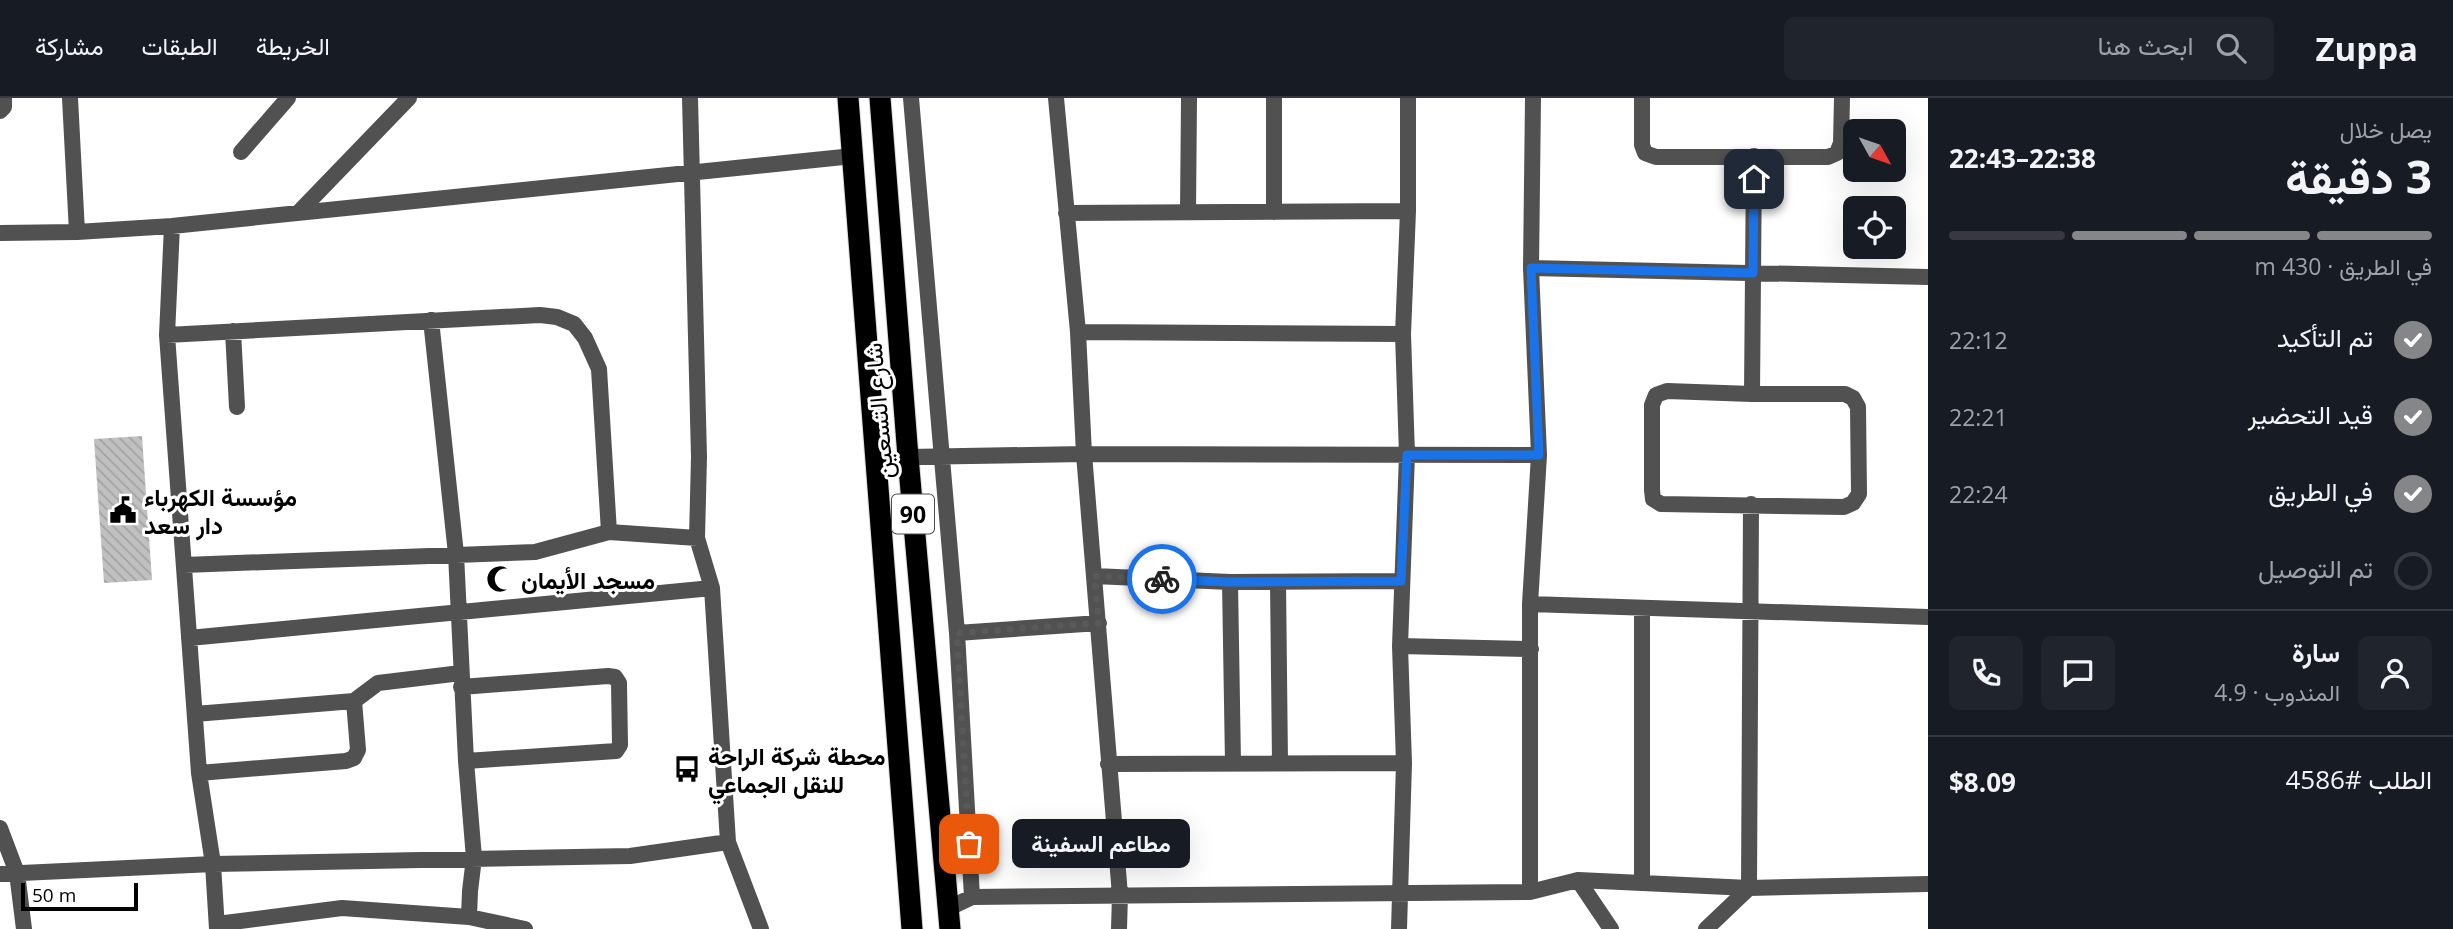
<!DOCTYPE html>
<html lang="ar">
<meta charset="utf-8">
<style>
:root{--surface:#171b24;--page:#20242c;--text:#f1f3f6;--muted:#9ea1a6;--line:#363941;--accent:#858687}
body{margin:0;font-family:"Open Sans",Vazirmatn,sans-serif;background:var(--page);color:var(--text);direction:rtl;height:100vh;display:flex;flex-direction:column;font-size:26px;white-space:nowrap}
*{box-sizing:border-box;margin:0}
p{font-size:23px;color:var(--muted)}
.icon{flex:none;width:38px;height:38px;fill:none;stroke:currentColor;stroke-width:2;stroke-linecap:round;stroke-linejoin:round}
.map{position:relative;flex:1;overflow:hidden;direction:ltr}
.sheet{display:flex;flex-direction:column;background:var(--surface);width:525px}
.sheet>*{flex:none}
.needle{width:46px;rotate:130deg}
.buttons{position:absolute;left:1843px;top:21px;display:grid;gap:14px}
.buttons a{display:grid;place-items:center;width:63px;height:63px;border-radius:10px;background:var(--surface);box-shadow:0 7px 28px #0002;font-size:35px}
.scale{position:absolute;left:21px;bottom:18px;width:117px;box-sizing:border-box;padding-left:7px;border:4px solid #000;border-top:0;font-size:19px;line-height:24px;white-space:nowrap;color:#000;-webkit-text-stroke:5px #fff;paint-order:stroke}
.pin{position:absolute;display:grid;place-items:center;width:60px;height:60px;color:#fff;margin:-30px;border-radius:14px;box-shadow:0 4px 10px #0006}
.courier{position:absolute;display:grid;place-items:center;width:70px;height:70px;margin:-35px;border:5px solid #1a73e8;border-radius:50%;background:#fff;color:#222;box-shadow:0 2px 9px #0007}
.bubble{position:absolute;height:49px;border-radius:10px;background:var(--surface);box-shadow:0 7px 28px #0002;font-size:23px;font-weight:700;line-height:49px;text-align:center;direction:rtl}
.summary em{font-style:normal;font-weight:700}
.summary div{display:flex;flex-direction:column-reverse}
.summary{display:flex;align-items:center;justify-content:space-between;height:119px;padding:0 21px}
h1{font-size:46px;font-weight:700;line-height:52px}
.bar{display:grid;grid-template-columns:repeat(4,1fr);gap:10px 7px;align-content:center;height:84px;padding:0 21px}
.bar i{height:9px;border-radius:5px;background:var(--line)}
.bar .selected{background:var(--accent)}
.bar p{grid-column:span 4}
.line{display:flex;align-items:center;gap:18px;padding:0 21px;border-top:2px solid var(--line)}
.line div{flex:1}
.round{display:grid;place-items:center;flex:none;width:74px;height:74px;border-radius:10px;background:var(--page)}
ol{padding:0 21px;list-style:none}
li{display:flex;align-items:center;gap:21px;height:77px}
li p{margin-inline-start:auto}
li .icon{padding:7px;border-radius:50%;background:var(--accent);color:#fff;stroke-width:4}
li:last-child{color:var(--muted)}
li i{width:38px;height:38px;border:4px solid var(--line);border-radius:50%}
header{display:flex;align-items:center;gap:42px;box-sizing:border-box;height:98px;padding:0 35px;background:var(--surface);border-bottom:2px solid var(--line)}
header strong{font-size:33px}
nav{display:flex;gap:38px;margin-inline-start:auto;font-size:24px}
.search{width:490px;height:63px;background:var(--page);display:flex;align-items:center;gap:18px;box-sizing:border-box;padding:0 24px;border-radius:10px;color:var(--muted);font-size:26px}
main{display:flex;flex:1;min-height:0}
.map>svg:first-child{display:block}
</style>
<header>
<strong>Zuppa</strong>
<div class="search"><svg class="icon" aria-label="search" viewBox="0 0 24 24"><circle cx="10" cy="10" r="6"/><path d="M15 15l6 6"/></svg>ابحث هنا</div>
<nav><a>الخريطة</a><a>الطبقات</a><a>مشاركة</a></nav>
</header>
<main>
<section class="sheet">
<div class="summary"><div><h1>3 دقيقة</h1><p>يصل خلال</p></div><em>22:38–22:43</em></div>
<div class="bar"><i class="selected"></i><i class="selected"></i><i class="selected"></i><i></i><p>في الطريق · 430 m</p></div>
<ol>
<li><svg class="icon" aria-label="check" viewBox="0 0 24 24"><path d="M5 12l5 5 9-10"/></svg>تم التأكيد<p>22:12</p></li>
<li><svg class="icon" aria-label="check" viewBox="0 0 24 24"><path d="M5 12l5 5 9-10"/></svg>قيد التحضير<p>22:21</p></li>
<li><svg class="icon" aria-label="check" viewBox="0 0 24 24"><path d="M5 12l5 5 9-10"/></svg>في الطريق<p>22:24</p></li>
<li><i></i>تم التوصيل</li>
</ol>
<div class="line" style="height:126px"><a class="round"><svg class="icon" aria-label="person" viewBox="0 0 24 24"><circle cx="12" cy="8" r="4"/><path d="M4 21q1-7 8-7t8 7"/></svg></a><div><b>سارة</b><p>المندوب · 4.9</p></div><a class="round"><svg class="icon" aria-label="chat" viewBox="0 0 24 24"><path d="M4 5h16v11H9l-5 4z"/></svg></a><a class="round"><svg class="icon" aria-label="phone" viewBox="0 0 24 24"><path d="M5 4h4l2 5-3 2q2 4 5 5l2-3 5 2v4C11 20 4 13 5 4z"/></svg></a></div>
<div class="line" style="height:91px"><div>الطلب #4586</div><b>$8.09</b></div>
</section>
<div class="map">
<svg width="1928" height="831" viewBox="0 0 1928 831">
<defs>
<pattern id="building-back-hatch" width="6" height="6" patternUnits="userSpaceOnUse" patternTransform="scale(1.75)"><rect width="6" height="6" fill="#c0c0c0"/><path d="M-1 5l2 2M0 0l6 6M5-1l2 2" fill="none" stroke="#a3a3a3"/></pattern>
</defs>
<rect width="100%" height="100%" fill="#fff"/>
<path fill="url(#building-back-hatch)" d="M 142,338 L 152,482 L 104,485 L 94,341 Z"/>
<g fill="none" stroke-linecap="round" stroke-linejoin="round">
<defs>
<path id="highway" d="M 848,0 L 912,831
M 880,0 L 908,359 L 950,831"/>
</defs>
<use href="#highway" stroke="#dbdbdb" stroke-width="23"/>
<path stroke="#515151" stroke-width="16" d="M 70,0 L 77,134
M 690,0 L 699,359 L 697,440 L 712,490 L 728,744 L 761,831
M 911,0 L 957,535 L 972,799
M 1056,0 L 1078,234 L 1084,356 L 1120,797 L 1119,831
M 1274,0 L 1274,114
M 1642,0 L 1642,47 L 1645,55 L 1656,59 L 1828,59 L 1837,55 L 1841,45 L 1842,0
M 0,13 L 4,9 L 4,0
M 241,54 L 288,0
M 1188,114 L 1189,0
M 298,115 L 409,0
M 1066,115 L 1408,113
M 172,128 L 167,237 L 199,675 L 213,766 L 217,831
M 0,135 L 77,134 L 172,128 L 853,58
M 1531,170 L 1928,179
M 431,222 L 456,456 L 466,663 L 474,760 L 470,793 L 469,819
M 233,233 L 237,309
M 1078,234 L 1403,236
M 167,237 L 540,217 L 557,219 L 574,226 L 585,240 L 599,271 L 609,434
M 1667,293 L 1752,296 L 1845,296 L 1853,300 L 1858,309 L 1859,396 L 1853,405 L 1844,409 L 1661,406 L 1653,401 L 1652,392 L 1652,307 L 1656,297 Z
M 1752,296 L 1754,58
M 908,359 L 1084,356 L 1539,357
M 184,467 L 535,454 L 609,434 L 697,440
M 1094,478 L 1230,484 L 1401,483
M 1230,484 L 1233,665
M 1278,484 L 1280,665
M 1530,506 L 1928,519
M 957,535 L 1099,525
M 189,540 L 712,490
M 1400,548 L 1531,551
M 461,589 L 608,578 L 615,579 L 619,585 L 620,647 L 616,653 L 466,663
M 195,616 L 354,603 L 378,585 L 461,575
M 1108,666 L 1404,665
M 199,675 L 346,663 L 354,660 L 358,652 L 354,603
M 0,730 L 17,775 L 24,831
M 0,776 L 213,766 L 630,758 L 728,744
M 1578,782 L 1611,831
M 1642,785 L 1642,510
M 1530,794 L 1530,506 L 1539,357 L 1531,170 L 1533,0
M 947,811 L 972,799 L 1530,794 L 1578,782 L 1749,790 L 1928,786
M 217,826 L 342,810 L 469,819 L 525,831
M 1399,831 L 1404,665 L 1400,548 L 1407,357 L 1403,236 L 1408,113 L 1408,0
M 1706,831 L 1749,790 L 1751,406"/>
<use href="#highway" stroke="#000" stroke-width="21"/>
</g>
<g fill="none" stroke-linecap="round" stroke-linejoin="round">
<path stroke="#595959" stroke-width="7" stroke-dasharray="0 12.6" d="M 969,746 L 957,535 L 1099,525 L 1094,478 L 1162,481"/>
<path stroke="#1a73e8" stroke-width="9" d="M 1162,481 L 1230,484 L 1401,483 L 1407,357 L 1539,357 L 1531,170 L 1753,175 L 1754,81"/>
</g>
<defs>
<symbol id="civic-bare" viewBox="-9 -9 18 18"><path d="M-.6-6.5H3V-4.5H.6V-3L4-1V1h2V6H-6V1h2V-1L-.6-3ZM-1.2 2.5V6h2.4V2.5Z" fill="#000" stroke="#fff" stroke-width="2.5" paint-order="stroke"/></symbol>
<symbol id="mosque-bare" viewBox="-9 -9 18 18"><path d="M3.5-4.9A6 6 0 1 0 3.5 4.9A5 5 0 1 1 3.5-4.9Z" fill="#000" stroke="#fff" stroke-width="2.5" paint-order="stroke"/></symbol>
<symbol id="bus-bare" viewBox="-9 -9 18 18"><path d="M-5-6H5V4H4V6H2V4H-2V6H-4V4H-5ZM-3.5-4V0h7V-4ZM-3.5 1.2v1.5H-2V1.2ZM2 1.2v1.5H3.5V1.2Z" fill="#000" stroke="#fff" stroke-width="2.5" paint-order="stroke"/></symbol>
</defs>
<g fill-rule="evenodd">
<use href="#civic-bare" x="104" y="393" width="38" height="38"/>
<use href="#mosque-bare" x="481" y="462" width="38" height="38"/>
<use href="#bus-bare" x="668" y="652" width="38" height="38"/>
</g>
<g text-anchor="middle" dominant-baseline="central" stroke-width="6" stroke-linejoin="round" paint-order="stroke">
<rect fill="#fff" stroke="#4c4c4c" stroke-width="2" x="892" y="396.5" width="42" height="39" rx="5"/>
<g font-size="23" font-weight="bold" fill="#000">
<text x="913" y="416">90</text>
</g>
<g font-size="24" fill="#000" stroke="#fff">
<text transform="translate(878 313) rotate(-95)">شارع التسعين</text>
</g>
<g font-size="24" font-weight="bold" fill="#000" stroke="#fff" text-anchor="start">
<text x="144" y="398">مؤسسة الكهرباء<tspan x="144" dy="28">دار سعد</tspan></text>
<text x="521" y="481">مسجد الأيمان</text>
<text x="708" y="657">محطة شركة الراحة<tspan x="708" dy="28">للنقل الجماعي</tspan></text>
</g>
</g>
</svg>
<div class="buttons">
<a><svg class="needle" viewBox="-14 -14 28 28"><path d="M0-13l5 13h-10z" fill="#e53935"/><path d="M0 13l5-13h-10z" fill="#9ea1a6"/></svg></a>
<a><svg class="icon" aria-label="locate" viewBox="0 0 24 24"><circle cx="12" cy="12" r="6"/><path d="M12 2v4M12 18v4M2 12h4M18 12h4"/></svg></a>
</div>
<div class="scale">50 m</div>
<div class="pin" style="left:969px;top:746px;background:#ea580c"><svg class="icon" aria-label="bag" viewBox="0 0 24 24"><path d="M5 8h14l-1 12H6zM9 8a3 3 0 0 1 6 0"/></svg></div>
<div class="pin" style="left:1754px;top:81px;background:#1f2937"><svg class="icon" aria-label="home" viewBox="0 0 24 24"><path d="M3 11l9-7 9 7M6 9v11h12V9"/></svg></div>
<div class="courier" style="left:1162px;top:481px"><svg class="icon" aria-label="bike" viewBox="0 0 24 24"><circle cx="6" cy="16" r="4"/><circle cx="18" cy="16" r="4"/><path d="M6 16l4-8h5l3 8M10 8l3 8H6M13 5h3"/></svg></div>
<div class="bubble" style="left:1012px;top:721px;width:178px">مطاعم السفينة</div>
</div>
</main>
